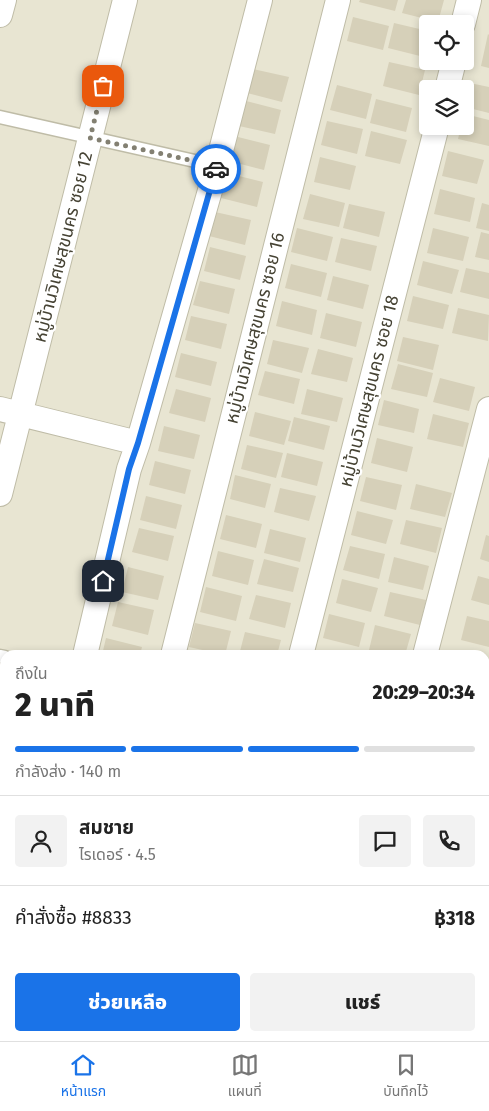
<!DOCTYPE html>
<html lang="th">
<meta charset="utf-8">
<style>
:root{--surface:#fff;--page:#f2f2f2;--text:#222;--muted:#767676;--line:#e0e0e0;--accent:#1a73e8}
body{margin:0;font-family:"Fira Sans","Noto Sans Thai",sans-serif;background:var(--page);color:var(--text);height:100vh;display:flex;flex-direction:column;font-size:19px;white-space:nowrap}
*{box-sizing:border-box;margin:0}
p{font-size:16px;color:var(--muted)}
.icon{flex:none;width:28px;height:28px;fill:none;stroke:currentColor;stroke-width:2;stroke-linecap:round;stroke-linejoin:round}
.map{position:relative;flex:1;overflow:hidden}
.panel{position:absolute;left:0px;top:650px;width:490px;height:391px;display:flex;flex-direction:column;background:var(--surface);border-radius:15px 15px 0 0;box-shadow:0 2px 8px #0003}
.panel>*{flex:none}
.buttons{position:absolute;left:419px;top:15px;display:grid;gap:10px}
.buttons a{display:grid;place-items:center;width:55px;height:55px;border-radius:5px;background:var(--surface);box-shadow:0 2px 8px #0003;font-size:25px}
.pin{position:absolute;display:grid;place-items:center;width:42px;height:42px;color:#fff;margin:-21px;border-radius:10px;box-shadow:0 2px 8px #0006}
.courier{position:absolute;display:grid;place-items:center;width:50px;height:50px;margin:-25px;border:4px solid #1a73e8;border-radius:50%;background:#fff;color:#222;box-shadow:0 1px 6px #0007}
.overview em{font-style:normal;font-weight:800}
.overview div{display:flex;flex-direction:column-reverse}
.overview{display:flex;align-items:center;justify-content:space-between;height:85px;padding:0 15px}
h1{font-size:32px;font-weight:800;line-height:38px}
.bar{display:grid;grid-template-columns:repeat(4,1fr);gap:8px 5px;align-content:center;height:60px;padding:0 15px}
.bar i{height:6px;border-radius:4px;background:var(--line)}
.bar .active{background:var(--accent)}
.bar p{grid-column:span 4}
.line{display:flex;align-items:center;gap:12px;padding:0 15px;border-top:1px solid var(--line)}
.line div{flex:1}
.round{display:grid;place-items:center;flex:none;width:52px;height:52px;border-radius:5px;background:var(--page)}
.primary-button{display:flex;gap:10px;margin-top:auto;padding:10px 15px}
.primary-button a{flex:1;height:58px;border-radius:5px;background:var(--accent);color:#fff;font-size:20px;font-weight:800;line-height:58px;text-align:center}
.primary-button a+a{background:var(--page);color:var(--text)}
.tabs{display:flex;justify-content:space-around;align-items:center;height:70px;border-top:1px solid var(--line);background:var(--surface);font-size:14px;color:var(--muted)}
.tabs a{display:grid;justify-items:center;gap:2px}
.tabs .active{color:var(--accent)}
.map>svg:first-child{display:block}
</style>
<div class="map">
<svg width="489" height="1041" viewBox="0 0 489 1041">
<rect width="100%" height="100%" fill="#f3f2e5"/>
<path fill="#e8e5d2" fill-rule="evenodd" d="M 0,0 L 489,0 L 489,828 L 485,828 L 485,655 L 5,655 L 5,786 L 0,786 ZM 428,24 L 465,24 L 465,61 L 428,61 ZM 428,89 L 465,89 L 465,126 L 428,126 Z
M 0,908 L 5,908 L 5,1036 L 484,1036 L 484,1039 L 483,1041 L 0,1041 Z"/>
<g fill="none" stroke-linecap="round" stroke-linejoin="round">
<path stroke="#9dbff5" stroke-width="21" d="M 0,841 L 5,841
M 485,877 L 489,877"/>
</g>
<path fill="#d6d0b9" d="M 360,0 L 398,0 L 395,11 L 359,2 Z
M 406,0 L 444,0 L 438,22 L 402,13 Z
M 353,17 L 389,26 L 383,50 L 347,41 Z
M 394,23 L 428,31 L 428,42 L 424,57 L 388,48 Z
M 488,34 L 489,35 L 489,68 L 481,66 Z
M 389,62 L 425,70 L 419,95 L 383,86 Z
M 253,69 L 289,77 L 282,102 L 247,93 Z
M 465,82 L 489,87 L 489,113 L 465,107 L 465,89 L 464,89 Z
M 337,85 L 372,94 L 366,119 L 330,110 Z
M 376,99 L 412,108 L 406,132 L 370,123 Z
M 246,101 L 281,110 L 275,134 L 239,126 Z
M 465,114 L 489,120 L 489,146 L 458,139 L 461,126 L 465,126 Z
M 327,121 L 363,129 L 357,154 L 321,145 Z
M 371,131 L 407,140 L 400,164 L 365,156 Z
M 234,136 L 270,145 L 264,170 L 229,161 Z
M 448,151 L 484,160 L 477,184 L 442,176 Z
M 320,157 L 356,166 L 350,190 L 314,182 Z
M 227,173 L 263,182 L 257,207 L 221,198 Z
M 440,189 L 475,198 L 470,222 L 434,214 Z
M 310,194 L 345,203 L 339,227 L 303,219 Z
M 482,203 L 489,205 L 489,231 L 476,228 Z
M 349,204 L 385,212 L 379,237 L 343,228 Z
M 215,212 L 251,220 L 245,245 L 209,236 Z
M 297,228 L 333,237 L 327,261 L 291,252 Z
M 433,228 L 469,237 L 463,261 L 427,253 Z
M 481,232 L 489,234 L 489,260 L 475,257 Z
M 341,238 L 377,246 L 371,271 L 335,262 Z
M 210,247 L 246,256 L 240,280 L 204,271 Z
M 423,261 L 459,270 L 452,294 L 417,285 Z
M 291,264 L 327,273 L 321,297 L 285,288 Z
M 466,268 L 489,273 L 489,299 L 460,292 Z
M 333,276 L 369,285 L 363,309 L 327,300 Z
M 200,281 L 235,289 L 229,314 L 193,305 Z
M 413,296 L 449,305 L 443,329 L 407,321 Z
M 282,301 L 317,310 L 312,335 L 276,326 Z
M 458,308 L 489,315 L 488,341 L 452,333 Z
M 326,313 L 362,322 L 356,347 L 320,338 Z
M 191,316 L 227,324 L 221,349 L 185,340 Z
M 403,337 L 439,345 L 433,370 L 397,361 Z
M 273,340 L 309,348 L 302,373 L 267,364 Z
M 318,349 L 353,358 L 347,382 L 311,374 Z
M 181,353 L 217,362 L 211,386 L 175,377 Z
M 398,364 L 433,373 L 427,397 L 391,389 Z
M 265,371 L 300,379 L 294,404 L 258,395 Z
M 440,378 L 475,387 L 469,411 L 433,402 Z
M 176,389 L 211,398 L 205,422 L 169,413 Z
M 307,389 L 343,398 L 337,422 L 301,414 Z
M 384,400 L 419,409 L 414,433 L 378,425 Z
M 255,412 L 291,421 L 284,445 L 249,436 Z
M 433,414 L 469,423 L 463,447 L 427,439 Z
M 294,417 L 330,426 L 324,450 L 288,441 Z
M 164,426 L 200,435 L 194,459 L 158,451 Z
M 377,438 L 413,447 L 407,472 L 371,463 Z
M 247,445 L 283,453 L 276,478 L 241,469 Z
M 287,453 L 323,462 L 317,486 L 281,477 Z
M 155,461 L 191,470 L 185,494 L 149,485 Z
M 235,475 L 271,484 L 265,508 L 230,499 Z
M 366,477 L 402,485 L 396,510 L 360,501 Z
M 416,484 L 452,493 L 445,517 L 410,509 Z
M 280,488 L 316,496 L 309,521 L 274,512 Z
M 146,496 L 182,505 L 176,529 L 140,520 Z
M 357,511 L 393,520 L 386,544 L 351,535 Z
M 226,515 L 262,524 L 256,548 L 220,539 Z
M 406,520 L 442,528 L 436,553 L 400,544 Z
M 139,528 L 174,536 L 168,561 L 132,552 Z
M 270,529 L 306,538 L 300,562 L 264,553 Z
M 486,535 L 489,536 L 489,562 L 480,559 Z
M 350,546 L 385,554 L 379,579 L 343,570 Z
M 218,551 L 254,560 L 248,585 L 212,576 Z
M 394,557 L 429,566 L 423,590 L 388,582 Z
M 264,559 L 299,568 L 293,592 L 257,584 Z
M 128,567 L 164,576 L 158,600 L 122,592 Z
M 478,576 L 489,579 L 489,605 L 471,600 Z
M 342,579 L 378,588 L 371,612 L 336,603 Z
M 206,587 L 242,596 L 236,621 L 200,612 Z
M 390,592 L 426,600 L 420,625 L 384,616 Z
M 256,595 L 291,603 L 285,628 L 249,619 Z
M 118,602 L 154,610 L 148,635 L 112,626 Z
M 329,614 L 365,623 L 359,647 L 323,638 Z
M 467,616 L 489,621 L 489,647 L 461,640 Z
M 195,623 L 231,631 L 225,655 L 189,647 Z
M 375,625 L 411,634 L 405,655 L 391,655 L 369,650 Z
M 245,632 L 281,640 L 277,655 L 239,655 Z
M 106,638 L 142,647 L 140,655 L 102,655 Z"/>
<g fill="none" stroke-linecap="round" stroke-linejoin="round">
<defs>
<path id="lane" d="M 0,117 L 217,166
M 0,656 L 5,657"/>
<path id="street" d="M 0,15 L 4,0
M 463,24 L 469,0
M 447,89 L 454,61
M 0,409 L 138,443
M 0,494 L 125,0
M 85,655 L 129,469 L 138,443 L 217,166 L 260,0
M 173,655 L 338,0
M 301,655 L 437,126
M 425,655 L 489,409
M 485,753 L 489,754
M 0,990 L 5,990
M 332,1041 L 332,1036"/>
</defs>
<use href="#lane" stroke="#bfbca7" stroke-width="15"/>
<use href="#street" stroke="#bfbca7" stroke-width="26"/>
<use href="#lane" stroke="#fff" stroke-width="12"/>
<use href="#street" stroke="#fff" stroke-width="24"/>
</g>
<g fill="none" stroke-linecap="round" stroke-linejoin="round">
<path stroke="#838072" stroke-width="5" stroke-dasharray="0 9" d="M 103,86 L 90,138 L 217,166 L 216,169"/>
<path stroke="#1a73e8" stroke-width="6" d="M 103,581 L 129,469 L 138,443 L 216,169"/>
</g>
<g text-anchor="middle" dominant-baseline="central" stroke-width="4.5" stroke-linejoin="round" paint-order="stroke">
<g font-size="18" fill="#464334" stroke="#fff">
<text transform="translate(63 247) rotate(-76)">หมู่บ้านวิเศษสุขนคร ซอย 12</text>
<text transform="translate(255 328) rotate(-76)">หมู่บ้านวิเศษสุขนคร ซอย 16</text>
<text transform="translate(369 391) rotate(-76)">หมู่บ้านวิเศษสุขนคร ซอย 18</text>
</g>
</g>
</svg>
<div class="buttons">
<a><svg class="icon" aria-label="locate" viewBox="0 0 24 24"><circle cx="12" cy="12" r="6"/><path d="M12 2v4M12 18v4M2 12h4M18 12h4"/></svg></a>
<a><svg class="icon" aria-label="layers" viewBox="0 0 24 24"><path d="M12 4l9 5-9 5-9-5zM3 14l9 5 9-5"/></svg></a>
</div>
<div class="pin" style="left:103px;top:86px;background:#ea580c"><svg class="icon" aria-label="bag" viewBox="0 0 24 24"><path d="M5 8h14l-1 12H6zM9 8a3 3 0 0 1 6 0"/></svg></div>
<div class="pin" style="left:103px;top:581px;background:#1f2937"><svg class="icon" aria-label="home" viewBox="0 0 24 24"><path d="M3 11l9-7 9 7M6 9v11h12V9"/></svg></div>
<div class="courier" style="left:216px;top:169px"><svg class="icon" aria-label="car" viewBox="0 0 24 24"><path d="M5 17H2v-5l4-1 3-4h7l3 4 3 1v5h-3M9 17h6M6 11h13"/><circle cx="7" cy="17" r="2"/><circle cx="17" cy="17" r="2"/></svg></div>
<section class="panel">
<div class="overview"><div><h1>2 นาที</h1><p>ถึงใน</p></div><em>20:29–20:34</em></div>
<div class="bar"><i class="active"></i><i class="active"></i><i class="active"></i><i></i><p>กำลังส่ง · 140 m</p></div>
<div class="line" style="height:90px"><a class="round"><svg class="icon" aria-label="person" viewBox="0 0 24 24"><circle cx="12" cy="8" r="4"/><path d="M4 21q1-7 8-7t8 7"/></svg></a><div><b>สมชาย</b><p>ไรเดอร์ · 4.5</p></div><a class="round"><svg class="icon" aria-label="chat" viewBox="0 0 24 24"><path d="M4 5h16v11H9l-5 4z"/></svg></a><a class="round"><svg class="icon" aria-label="phone" viewBox="0 0 24 24"><path d="M5 4h4l2 5-3 2q2 4 5 5l2-3 5 2v4C11 20 4 13 5 4z"/></svg></a></div>
<div class="line" style="height:65px"><div>คำสั่งซื้อ #8833</div><b>฿318</b></div>
<div class="primary-button"><a>ช่วยเหลือ</a><a>แชร์</a></div>
</section>
</div>
<nav class="tabs">
<a class="active"><svg class="icon" aria-label="home" viewBox="0 0 24 24"><path d="M3 11l9-7 9 7M6 9v11h12V9"/></svg>หน้าแรก</a>
<a><svg class="icon" aria-label="map" viewBox="0 0 24 24"><path d="M3 6l6-2 6 2 6-2v14l-6 2-6-2-6 2zM9 4v14M15 6v14"/></svg>แผนที่</a>
<a><svg class="icon" aria-label="saved" viewBox="0 0 24 24"><path d="M7 4h10v16l-5-4-5 4z"/></svg>บันทึกไว้</a>
</nav>
